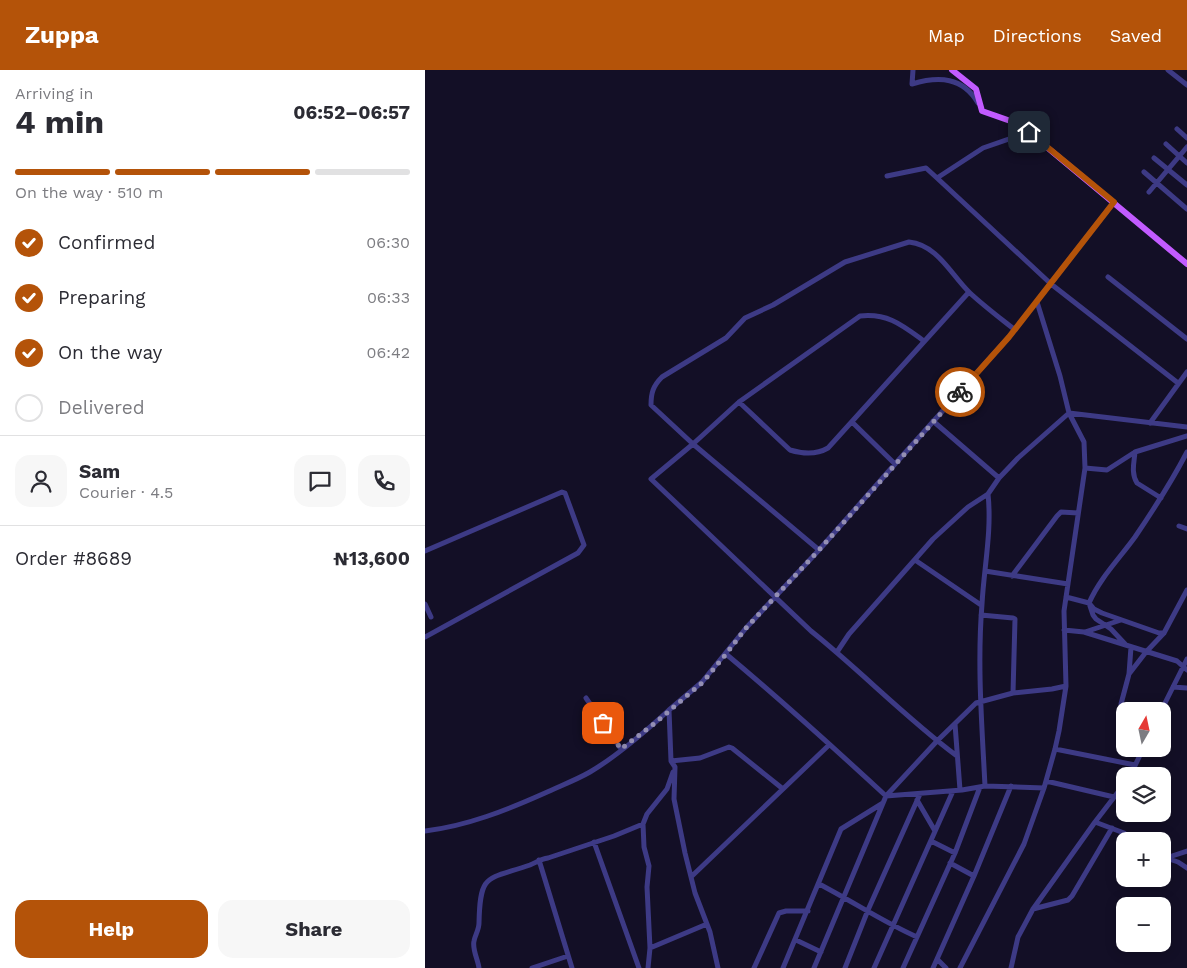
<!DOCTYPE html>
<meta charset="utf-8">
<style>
:root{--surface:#fff;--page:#f7f7f7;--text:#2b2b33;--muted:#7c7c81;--line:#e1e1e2;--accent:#b45309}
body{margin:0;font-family:"Work Sans",sans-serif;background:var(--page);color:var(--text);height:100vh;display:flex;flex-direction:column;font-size:19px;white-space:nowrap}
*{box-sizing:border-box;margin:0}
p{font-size:16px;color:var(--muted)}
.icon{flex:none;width:28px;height:28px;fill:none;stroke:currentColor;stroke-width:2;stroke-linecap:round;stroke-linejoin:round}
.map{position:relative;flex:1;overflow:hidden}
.panel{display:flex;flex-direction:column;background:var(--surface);width:425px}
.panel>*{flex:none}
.needle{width:32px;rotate:9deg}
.controls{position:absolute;left:691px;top:632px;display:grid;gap:10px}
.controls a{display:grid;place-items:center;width:55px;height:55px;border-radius:10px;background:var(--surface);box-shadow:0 2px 12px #0003;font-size:25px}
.pin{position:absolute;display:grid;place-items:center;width:42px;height:42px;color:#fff;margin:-21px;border-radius:10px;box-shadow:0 2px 8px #0006}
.courier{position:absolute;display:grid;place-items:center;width:50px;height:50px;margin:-25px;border:4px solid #b45309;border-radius:50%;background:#fff;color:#222;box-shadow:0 1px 6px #0007}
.head em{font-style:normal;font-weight:700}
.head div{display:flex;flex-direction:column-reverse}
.head{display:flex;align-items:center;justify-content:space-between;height:85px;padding:0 15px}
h1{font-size:32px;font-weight:700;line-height:38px}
.bar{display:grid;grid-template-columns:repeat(4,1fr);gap:8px 5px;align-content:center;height:60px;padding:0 15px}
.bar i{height:6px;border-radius:4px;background:var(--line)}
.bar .on{background:var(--accent)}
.bar p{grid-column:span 4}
.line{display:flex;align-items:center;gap:12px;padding:0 15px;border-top:1px solid var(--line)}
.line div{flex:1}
.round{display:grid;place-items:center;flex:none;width:52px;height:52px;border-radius:15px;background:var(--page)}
ol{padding:0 15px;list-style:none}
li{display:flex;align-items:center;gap:15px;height:55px}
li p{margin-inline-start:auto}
li .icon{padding:5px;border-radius:50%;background:var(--accent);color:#fff;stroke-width:4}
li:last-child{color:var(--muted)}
li i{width:28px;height:28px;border:2px solid var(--line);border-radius:50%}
.primary-button{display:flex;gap:10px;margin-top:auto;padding:10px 15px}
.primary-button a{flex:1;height:58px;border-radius:15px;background:var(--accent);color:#fff;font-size:20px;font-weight:700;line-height:58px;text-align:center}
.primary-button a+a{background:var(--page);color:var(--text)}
header{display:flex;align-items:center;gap:30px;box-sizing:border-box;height:70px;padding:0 25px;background:var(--accent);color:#fff}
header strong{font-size:24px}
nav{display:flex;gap:28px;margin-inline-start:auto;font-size:18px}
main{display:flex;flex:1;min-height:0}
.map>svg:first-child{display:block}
</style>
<header>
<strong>Zuppa</strong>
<nav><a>Map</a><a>Directions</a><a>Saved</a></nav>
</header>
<main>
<section class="panel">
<div class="head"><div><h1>4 min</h1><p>Arriving in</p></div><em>06:52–06:57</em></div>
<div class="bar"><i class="on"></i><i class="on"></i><i class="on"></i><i></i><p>On the way · 510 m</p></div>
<ol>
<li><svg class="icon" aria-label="check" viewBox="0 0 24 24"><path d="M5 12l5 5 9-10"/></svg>Confirmed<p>06:30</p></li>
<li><svg class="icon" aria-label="check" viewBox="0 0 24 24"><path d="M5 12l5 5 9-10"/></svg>Preparing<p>06:33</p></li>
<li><svg class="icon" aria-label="check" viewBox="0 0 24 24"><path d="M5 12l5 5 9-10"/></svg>On the way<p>06:42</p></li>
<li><i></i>Delivered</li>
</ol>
<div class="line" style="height:90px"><a class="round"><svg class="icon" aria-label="person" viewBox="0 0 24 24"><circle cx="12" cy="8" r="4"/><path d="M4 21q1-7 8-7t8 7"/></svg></a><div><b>Sam</b><p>Courier · 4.5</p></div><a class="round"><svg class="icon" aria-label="chat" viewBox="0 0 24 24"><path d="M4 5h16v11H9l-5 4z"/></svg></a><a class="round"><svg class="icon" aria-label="phone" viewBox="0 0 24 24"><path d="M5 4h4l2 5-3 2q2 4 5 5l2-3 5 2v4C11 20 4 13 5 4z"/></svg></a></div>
<div class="line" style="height:65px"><div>Order #8689</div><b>₦13,600</b></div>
<div class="primary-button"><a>Help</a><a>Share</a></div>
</section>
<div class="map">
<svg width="762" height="898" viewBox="0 0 762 898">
<rect width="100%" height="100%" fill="#130f26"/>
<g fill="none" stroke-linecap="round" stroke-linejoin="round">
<path stroke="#3d3a85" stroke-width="5" d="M 488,0 L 487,14 C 514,6 538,7 553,33
M 743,0 L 762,15
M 752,59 L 762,68
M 741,74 L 762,93
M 729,88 L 762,115
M 719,102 L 762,139
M 462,106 L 501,98 L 512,108 L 558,78 L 604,62
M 512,108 L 626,214 L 753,313
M 724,122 L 762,77
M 683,207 L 762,269
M 499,271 C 477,255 463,243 435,246 L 314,332 L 268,374 L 226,409 L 386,561 C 436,601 481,648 532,686
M 314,332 L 365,380 C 378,384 391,385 403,378 L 544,222
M 508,351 L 574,408
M 427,352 L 470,394
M 725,353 L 762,302
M 710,382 C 709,393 706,403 712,413 L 736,428
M 660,398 L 682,400 L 710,382 L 762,366
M 754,456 L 762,459
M 394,480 L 268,374 L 226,335 C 226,323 228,316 237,307 L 301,268 L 320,248 L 348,235 L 420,192 L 484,172 C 513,175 526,205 545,223 C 559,236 575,248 590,260
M 0,481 L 137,422 L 140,423 L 159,475 L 153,483 L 0,567
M 490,490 L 556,535
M 560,501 L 643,514
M 587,506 L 632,446 L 636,442 L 653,443
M 641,527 L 664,533 L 669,539 L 677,543 L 734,563 L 739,563
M 0,534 L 6,547
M 556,545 L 588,548 L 590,549 L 588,623
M 639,560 L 659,562 L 752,591 L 762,600
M 660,562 L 696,550
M 701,575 L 686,559 L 671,549 L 668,545 L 664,533 C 675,508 694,489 710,467 C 729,439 747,411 762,382
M 412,582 L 424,564 L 508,469 L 543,437 L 563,424 L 574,408 L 593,388 L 644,343 L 762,357
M 301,584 C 356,630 409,678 461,726 L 537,720 L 560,716 L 619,718
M 704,604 L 721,582 L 739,563 L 762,520
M 748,617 L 762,618
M 161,628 L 196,679
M 696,634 L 704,604 L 706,577
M 736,641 L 762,589
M 530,654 L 535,720
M 630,679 L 710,695
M 246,691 L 275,688 L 304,677 L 307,678 L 358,719
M 705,706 L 718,679
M 621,711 L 689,727
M 560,716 C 557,656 552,595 557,534 C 559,497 567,461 563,424
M 492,730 L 510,761
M 670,752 L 699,763 L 706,771
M 0,761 C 42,756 82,740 120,723 C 135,716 151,710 165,702 C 192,686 221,661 244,640
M 506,771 L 530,783
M 169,772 L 214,898
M 738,787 L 741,788 L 762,781
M 741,788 L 753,792 L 762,798
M 114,790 L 147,898
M 525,793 L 549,806
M 267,806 L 404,675
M 394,814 C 427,831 458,852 492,867
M 608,839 L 643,830 L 647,826 L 687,758
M 371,870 L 396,882
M 225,878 L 282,854
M 512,889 L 521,898
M 54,898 C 53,890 47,879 49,871 C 50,865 54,860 54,853 C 55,802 62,810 105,795 C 112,792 116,789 123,788 L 189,766 L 218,754
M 107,898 L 143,886
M 223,898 L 225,878 L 222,817 L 224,796 L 219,777 L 218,754 L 222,744 L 242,719 L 248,702
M 293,898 L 285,862 L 270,823 L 260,783 L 249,729 L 250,697 L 246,691 L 244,640 L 277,612 L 321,558 L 394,480 L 470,394 L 584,267 L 689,132
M 329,898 L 354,843 L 361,841 L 383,841
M 358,898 L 416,759 L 458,733
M 389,898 L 461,726 L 512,671 L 551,633 L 588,623 L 627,619 L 641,616
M 420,898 L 443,840 L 495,724
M 449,898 L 528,721
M 478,898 L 530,783 L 555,717
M 508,898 L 549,806 L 586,716
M 535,898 L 599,774 L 619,718 L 630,679 L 634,661 L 641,616 L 639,541 L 660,398 L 659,372 L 644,343 L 635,306 L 612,232
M 586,898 L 593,867 L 608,839 L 670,752 L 700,713"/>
<path stroke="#c25bff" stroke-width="6" d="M 527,0 L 551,19 L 557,41 L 594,54 L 762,194"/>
</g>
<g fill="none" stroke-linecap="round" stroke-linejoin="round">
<path stroke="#948fb3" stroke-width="5" stroke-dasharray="0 9" d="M 178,653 L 196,679 L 230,653 L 278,612 L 301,584 L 321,558 L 394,480 L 535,322"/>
<path stroke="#b45309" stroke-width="6" d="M 535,322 L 584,267 L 689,132 L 604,62"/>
</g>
</svg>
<div class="controls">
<a><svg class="needle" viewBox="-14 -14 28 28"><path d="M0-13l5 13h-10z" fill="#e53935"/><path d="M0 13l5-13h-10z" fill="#7c7c81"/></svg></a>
<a><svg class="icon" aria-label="layers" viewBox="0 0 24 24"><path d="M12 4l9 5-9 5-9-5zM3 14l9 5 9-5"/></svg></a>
<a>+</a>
<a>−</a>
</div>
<div class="pin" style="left:178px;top:653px;background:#ea580c"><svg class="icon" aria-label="bag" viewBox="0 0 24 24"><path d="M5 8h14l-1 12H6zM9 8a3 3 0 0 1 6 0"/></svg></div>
<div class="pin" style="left:604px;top:62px;background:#1f2937"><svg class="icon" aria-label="home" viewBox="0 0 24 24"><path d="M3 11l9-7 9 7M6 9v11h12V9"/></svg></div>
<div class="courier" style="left:535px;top:322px"><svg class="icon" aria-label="bike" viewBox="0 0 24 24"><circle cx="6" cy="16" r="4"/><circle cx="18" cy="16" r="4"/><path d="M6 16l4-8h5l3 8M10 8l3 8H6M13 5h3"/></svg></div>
</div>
</main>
